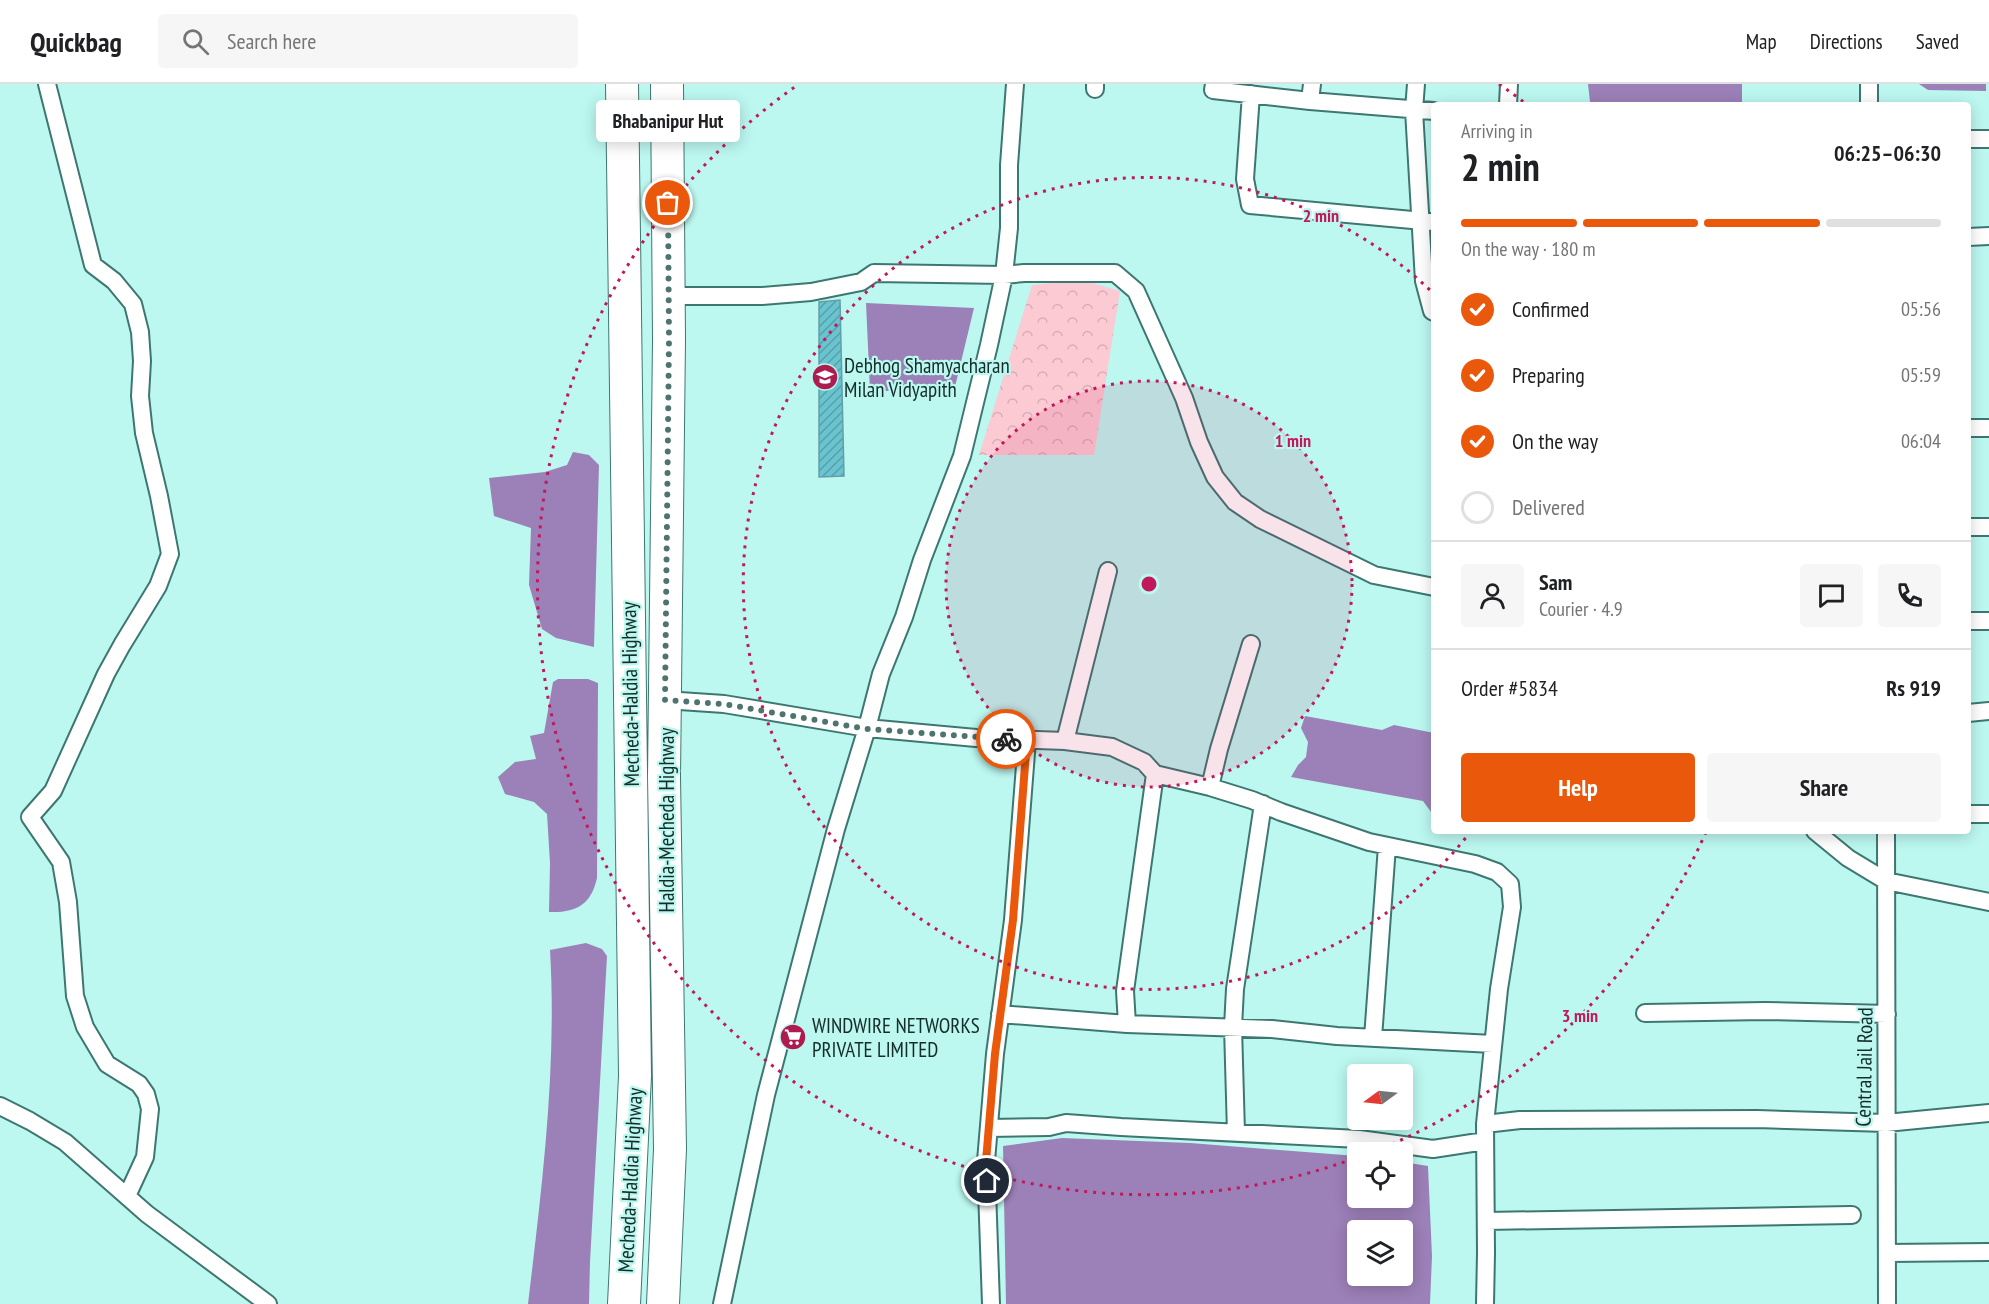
<!DOCTYPE html>
<meta charset="utf-8">
<style>
:root{--surface:#fff;--page:#f6f6f6;--text:#202124;--muted:#757577;--line:#e0e0e0;--accent:#ea580c}
body{margin:0;font-family:"PT Sans Narrow",sans-serif;background:var(--page);color:var(--text);height:100vh;display:flex;flex-direction:column;font-size:22px;white-space:nowrap}
*{box-sizing:border-box;margin:0}
p{font-size:20px;color:var(--muted)}
.icon{flex:none;width:33px;height:33px;fill:none;stroke:currentColor;stroke-width:2;stroke-linecap:round;stroke-linejoin:round}
.map{position:relative;flex:1;overflow:hidden}
.side{position:absolute;left:1431px;top:18px;width:540px;height:732px;display:flex;flex-direction:column;background:var(--surface);border-radius:6px;box-shadow:0 3px 15px #0003}
.side>*{flex:none}
.needle{width:39px;rotate:255deg}
.tools{position:absolute;left:1347px;top:980px;display:grid;gap:12px}
.tools a{display:grid;place-items:center;width:66px;height:66px;border-radius:6px;background:var(--surface);box-shadow:0 3px 15px #0003;font-size:30px}
.pin{position:absolute;display:grid;place-items:center;width:51px;height:51px;color:#fff;margin:-26px;border:3px solid #fff;border-radius:50%;box-shadow:0 2px 6px #0007}
.courier{position:absolute;display:grid;place-items:center;width:60px;height:60px;margin:-30px;border:4px solid #ea580c;border-radius:50%;background:#fff;color:#222;box-shadow:0 2px 8px #0007}
.bubble{position:absolute;height:42px;border-radius:6px;background:var(--surface);box-shadow:0 3px 15px #0003;font-size:20px;font-weight:700;line-height:42px;text-align:center}
.overview em{font-style:normal;font-weight:700}
.overview div{display:flex;flex-direction:column-reverse}
.overview{display:flex;align-items:center;justify-content:space-between;height:102px;padding:0 30px}
h1{font-size:39px;font-weight:700;line-height:45px}
.bar{display:grid;grid-template-columns:repeat(4,1fr);gap:9px 6px;align-content:center;height:72px;padding:0 30px}
.bar i{height:8px;border-radius:4px;background:var(--line)}
.bar .selected{background:var(--accent)}
.bar p{grid-column:span 4}
.line{display:flex;align-items:center;gap:15px;padding:0 30px;border-top:2px solid var(--line)}
.line div{flex:1}
.round{display:grid;place-items:center;flex:none;width:63px;height:63px;border-radius:6px;background:var(--page)}
ol{padding:0 30px;list-style:none}
li{display:flex;align-items:center;gap:18px;height:66px}
li p{margin-inline-start:auto}
li .icon{padding:6px;border-radius:50%;background:var(--accent);color:#fff;stroke-width:4}
li:last-child{color:var(--muted)}
li i{width:33px;height:33px;border:3px solid var(--line);border-radius:50%}
.cta{display:flex;gap:12px;margin-top:auto;padding:12px 30px}
.cta a{flex:1;height:69px;border-radius:6px;background:var(--accent);color:#fff;font-size:24px;font-weight:700;line-height:69px;text-align:center}
.cta a+a{background:var(--page);color:var(--text)}
header{display:flex;align-items:center;gap:36px;box-sizing:border-box;height:84px;padding:0 30px;background:var(--surface);border-bottom:2px solid var(--line)}
header strong{font-size:28px}
nav{display:flex;gap:33px;margin-inline-start:auto;font-size:21px}
.search{width:420px;height:54px;background:var(--page);display:flex;align-items:center;gap:15px;box-sizing:border-box;padding:0 21px;border-radius:6px;color:var(--muted);font-size:22px}
.map>svg:first-child{display:block}
</style>
<header>
<strong>Quickbag</strong>
<div class="search"><svg class="icon" aria-label="search" viewBox="0 0 24 24"><circle cx="10" cy="10" r="6"/><path d="M15 15l6 6"/></svg>Search here</div>
<nav><a>Map</a><a>Directions</a><a>Saved</a></nav>
</header>
<div class="map">
<svg width="1989" height="1220" viewBox="0 0 1989 1220">
<defs>
<pattern id="park-crowns" width="20" height="18" patternUnits="userSpaceOnUse" patternTransform="scale(1.5)"><rect width="20" height="18" fill="#fccad3"/><path d="M2 6a3 3 0 1 1 6 0M12 15a3 3 0 1 1 6 0" fill="none" stroke="#d7aeb5"/></pattern>
<pattern id="building-hatch" width="6" height="6" patternUnits="userSpaceOnUse" patternTransform="scale(1.5)"><rect width="6" height="6" fill="#6ac4d0"/><path d="M-1 1l2-2M0 6l6-6M5 7l2-2" fill="none" stroke="#56a0a9"/></pattern>
</defs>
<rect width="100%" height="100%" fill="#bcf8f0"/>
<path fill="url(#park-crowns)" d="M 1082,196 L 1120,207 L 1094,371 L 979,371 L 1032,201 Z"/>
<path fill="#9c80b8" fill-rule="evenodd" d="M 1588,0 L 1742,0 L 1742,21 L 1590,18 Z
M 1919,0 L 1986,0 L 1986,7 L 1928,6 Z
M 866,219 L 974,224 L 954,307 L 870,307 Z
M 573,368 L 589,371 L 599,381 L 594,563 L 556,554 L 542,545 L 529,501 L 531,444 L 494,432 L 489,394 L 545,388 L 567,381 Z
M 558,595 L 588,595 L 598,599 L 597,794 C 591,821 576,829 549,828 L 550,779 L 547,730 L 534,718 L 505,710 L 498,693 L 515,678 L 536,675 L 530,652 L 544,649 L 553,598 Z
M 1305,632 L 1382,646 L 1394,641 L 1434,649 L 1434,732 L 1423,717 L 1291,693 L 1298,681 L 1306,673 L 1308,658 L 1301,644 Z
M 586,859 L 602,865 L 607,872 L 590,1178 L 589,1220 L 528,1220 C 542,1103 557,984 550,866 Z
M 1062,1054 L 1190,1059 L 1357,1072 L 1358,1113 L 1402,1113 L 1403,1078 L 1428,1082 L 1432,1172 L 1430,1220 L 1006,1220 L 1003,1062 ZM 1358,1146 L 1402,1146 L 1402,1191 L 1358,1191 Z"/>
<path fill="url(#building-hatch)" stroke="#659ea6" stroke-width="1.5" d="M 840,216 L 844,392 L 819,393 L 819,218 Z"/>
<g fill="none" stroke-linecap="round" stroke-linejoin="round">
<defs>
<path id="street" d="M 47,0 L 93,181 L 114,197 L 133,220 L 140,248 L 142,277 L 140,312 L 144,349 L 159,412 L 170,470 L 158,502 L 122,561 L 106,590 L 53,707 L 30,733 L 61,778 L 68,818 L 75,912 L 85,943 L 107,980 L 139,1000 L 146,1010 L 150,1025 L 145,1073 L 127,1112
M 1214,0 L 1213,6 L 1310,17 L 1434,27
M 1416,0 L 1414,26 L 1424,197 L 1432,227 L 1434,228
M 1869,0 L 1869,21
M 1095,5 L 1095,0
M 1251,10 L 1245,95 L 1250,121 L 1434,138
M 1310,17 L 1312,0
M 1508,21 L 1509,0
M 1968,55 L 1989,55
M 1968,153 L 1989,152
M 668,212 L 762,212 L 811,208 L 861,198 L 874,189 L 1004,191 L 1024,189 L 1115,189 L 1136,207 L 1184,314 L 1199,358 L 1215,393 L 1235,418 L 1260,435 L 1374,491 L 1434,503
M 1968,344 L 1989,344
M 1968,443 L 1989,443
M 1968,537 L 1989,537
M 665,616 L 724,620 L 867,644 L 881,590 L 904,533 L 922,476 L 962,372 L 989,261 L 1004,191 L 1009,144 L 1009,81 L 1015,0
M 1968,629 L 1989,627
M 1065,657 L 1108,487
M 1155,690 L 1125,907 L 1127,940 L 1272,945 L 1337,952 L 1493,960
M 1210,703 L 1219,665 L 1251,560
M 1968,730 L 1989,730
M 1815,747 L 1848,774 L 1886,797 L 1989,818
M 1886,747 L 1887,1220
M 1645,929 L 1765,927 L 1887,930
M 1000,930 L 1127,940
M 1373,954 L 1387,762
M 0,1022 L 30,1037 L 65,1058 L 147,1130 L 268,1220
M 1485,1040 L 1520,1036 L 1757,1035 L 1886,1039 L 1989,1029
M 989,1044 L 1049,1043 L 1066,1039 L 1121,1043 L 1359,1055 L 1433,1065 L 1485,1057
M 1236,1049 L 1233,943 L 1235,905 L 1263,720
M 1486,1137 L 1852,1131
M 1887,1169 L 1989,1168
M 722,1220 L 766,1011 L 836,745 L 867,644 L 976,654 L 1065,657 L 1112,663 L 1144,678 L 1155,690 L 1210,703 L 1252,716 L 1281,728 L 1369,758 L 1475,780 L 1497,788 L 1510,800 L 1512,823 L 1499,905 L 1485,1040 L 1486,1169 L 1485,1220
M 991,1220 L 986,1077 L 995,970 L 1013,836 L 1027,656"/>
<path id="highway" d="M 622,0 L 635,992 L 624,1220
M 663,1220 L 670,1065 L 664,693 L 669,256 L 667,0"/>
</defs>
<use href="#street" stroke="#3d7771" stroke-width="20"/>
<use href="#highway" stroke="#3d7771" stroke-width="34"/>
<use href="#street" stroke="#fff" stroke-width="16"/>
<use href="#highway" stroke="#fff" stroke-width="32"/>
</g>
<g fill="none" stroke-linecap="round" stroke-linejoin="round">
<path stroke="#4f746f" stroke-width="6" stroke-dasharray="0 10.8" d="M 668,119 L 669,255 L 665,616 L 724,620 L 867,645 L 1006,655"/>
<path stroke="#ea580c" stroke-width="8" d="M 987,1097 L 986,1077 L 995,970 L 1013,836 L 1027,656 L 1006,655"/>
</g>
<circle cx="1149" cy="500" r="203" fill="#c2185b" fill-opacity=".12"/>
<g fill="none" stroke="#c2185b" stroke-width="3" stroke-dasharray="3 6">
<circle cx="1149" cy="500" r="203"/>
<path d="M1471 747A406 406 0 1 1 1434 210"/>
<path d="M1706 748A610 610 0 0 1 1373 1068M1353 1075A610 610 0 0 1 799 0M1499 0A610 610 0 0 1 1525 19"/>
</g>
<defs>
<symbol id="school-disc" viewBox="-11 -11 22 22"><circle r="9.5" fill="#ad1b4f" stroke="#bcf8f0"/><path d="M0-5L7-2L0 1L-7-2ZM-4 1L0 2.5L4 1V4Q0 6-4 4Z" fill="#fff"/></symbol>
<symbol id="supermarket-disc" viewBox="-11 -11 22 22"><circle r="9.5" fill="#ad1b4f" stroke="#bcf8f0"/><path d="M-6-5.5h2.5l.6 2H6L4.5 2H-2.5L-4.4-4H-6ZM-1.5 3.2a1.3 1.3 0 1 0 .1 0ZM3 3.2a1.3 1.3 0 1 0 .1 0Z" fill="#fff"/></symbol>
</defs>
<g fill-rule="evenodd">
<use href="#school-disc" x="810" y="278" width="30" height="30"/>
<use href="#supermarket-disc" x="778" y="938" width="30" height="30"/>
</g>
<g text-anchor="middle" dominant-baseline="central" stroke-width="4.5" stroke-linejoin="round" paint-order="stroke">
<g font-size="21" fill="#152d2a" stroke="#bcf8f0" text-anchor="start">
<text x="844" y="281">Debhog Shamyacharan<tspan x="844" dy="24">Milan Vidyapith</tspan></text>
<text x="812" y="941">WINDWIRE NETWORKS<tspan x="812" dy="24">PRIVATE LIMITED</tspan></text>
</g>
<g font-size="21" fill="#152d2a" stroke="#bcf8f0">
<text transform="translate(630 610) rotate(-91)">Mecheda-Haldia Highway</text>
<text transform="translate(666 736) rotate(-90)">Haldia-Mecheda Highway</text>
<text transform="translate(1864 983) rotate(-89)">Central Jail Road</text>
<text transform="translate(630 1096) rotate(-87)">Mecheda-Haldia Highway</text>
</g>
</g>
<circle cx="1149" cy="500" r="9" fill="#c2185b" stroke="#bcf8f0" stroke-width="3"/>
<g font-size="18" text-anchor="middle" font-weight="bold" fill="#c2185b" stroke="#bcf8f0" stroke-width="4.5" stroke-linejoin="round" paint-order="stroke">
<text x="1321" y="138">2 min</text>
<text x="1293" y="363">1 min</text>
<text x="1580" y="938">3 min</text>
</g>
</svg>
<div class="tools">
<a><svg class="needle" viewBox="-14 -14 28 28"><path d="M0-13l5 13h-10z" fill="#e53935"/><path d="M0 13l5-13h-10z" fill="#757577"/></svg></a>
<a><svg class="icon" aria-label="locate" viewBox="0 0 24 24"><circle cx="12" cy="12" r="6"/><path d="M12 2v4M12 18v4M2 12h4M18 12h4"/></svg></a>
<a><svg class="icon" aria-label="layers" viewBox="0 0 24 24"><path d="M12 4l9 5-9 5-9-5zM3 14l9 5 9-5"/></svg></a>
</div>
<div class="pin" style="left:668px;top:119px;background:#ea580c"><svg class="icon" aria-label="bag" viewBox="0 0 24 24"><path d="M5 8h14l-1 12H6zM9 8a3 3 0 0 1 6 0"/></svg></div>
<div class="pin" style="left:987px;top:1097px;background:#1f2937"><svg class="icon" aria-label="home" viewBox="0 0 24 24"><path d="M3 11l9-7 9 7M6 9v11h12V9"/></svg></div>
<div class="courier" style="left:1006px;top:655px"><svg class="icon" aria-label="bike" viewBox="0 0 24 24"><circle cx="6" cy="16" r="4"/><circle cx="18" cy="16" r="4"/><path d="M6 16l4-8h5l3 8M10 8l3 8H6M13 5h3"/></svg></div>
<div class="bubble" style="left:596px;top:16px;width:144px">Bhabanipur Hut</div>
<section class="side">
<div class="overview"><div><h1>2 min</h1><p>Arriving in</p></div><em>06:25–06:30</em></div>
<div class="bar"><i class="selected"></i><i class="selected"></i><i class="selected"></i><i></i><p>On the way · 180 m</p></div>
<ol>
<li><svg class="icon" aria-label="check" viewBox="0 0 24 24"><path d="M5 12l5 5 9-10"/></svg>Confirmed<p>05:56</p></li>
<li><svg class="icon" aria-label="check" viewBox="0 0 24 24"><path d="M5 12l5 5 9-10"/></svg>Preparing<p>05:59</p></li>
<li><svg class="icon" aria-label="check" viewBox="0 0 24 24"><path d="M5 12l5 5 9-10"/></svg>On the way<p>06:04</p></li>
<li><i></i>Delivered</li>
</ol>
<div class="line" style="height:108px"><a class="round"><svg class="icon" aria-label="person" viewBox="0 0 24 24"><circle cx="12" cy="8" r="4"/><path d="M4 21q1-7 8-7t8 7"/></svg></a><div><b>Sam</b><p>Courier · 4.9</p></div><a class="round"><svg class="icon" aria-label="chat" viewBox="0 0 24 24"><path d="M4 5h16v11H9l-5 4z"/></svg></a><a class="round"><svg class="icon" aria-label="phone" viewBox="0 0 24 24"><path d="M5 4h4l2 5-3 2q2 4 5 5l2-3 5 2v4C11 20 4 13 5 4z"/></svg></a></div>
<div class="line" style="height:78px"><div>Order #5834</div><b>Rs 919</b></div>
<div class="cta"><a>Help</a><a>Share</a></div>
</section>
</div>
